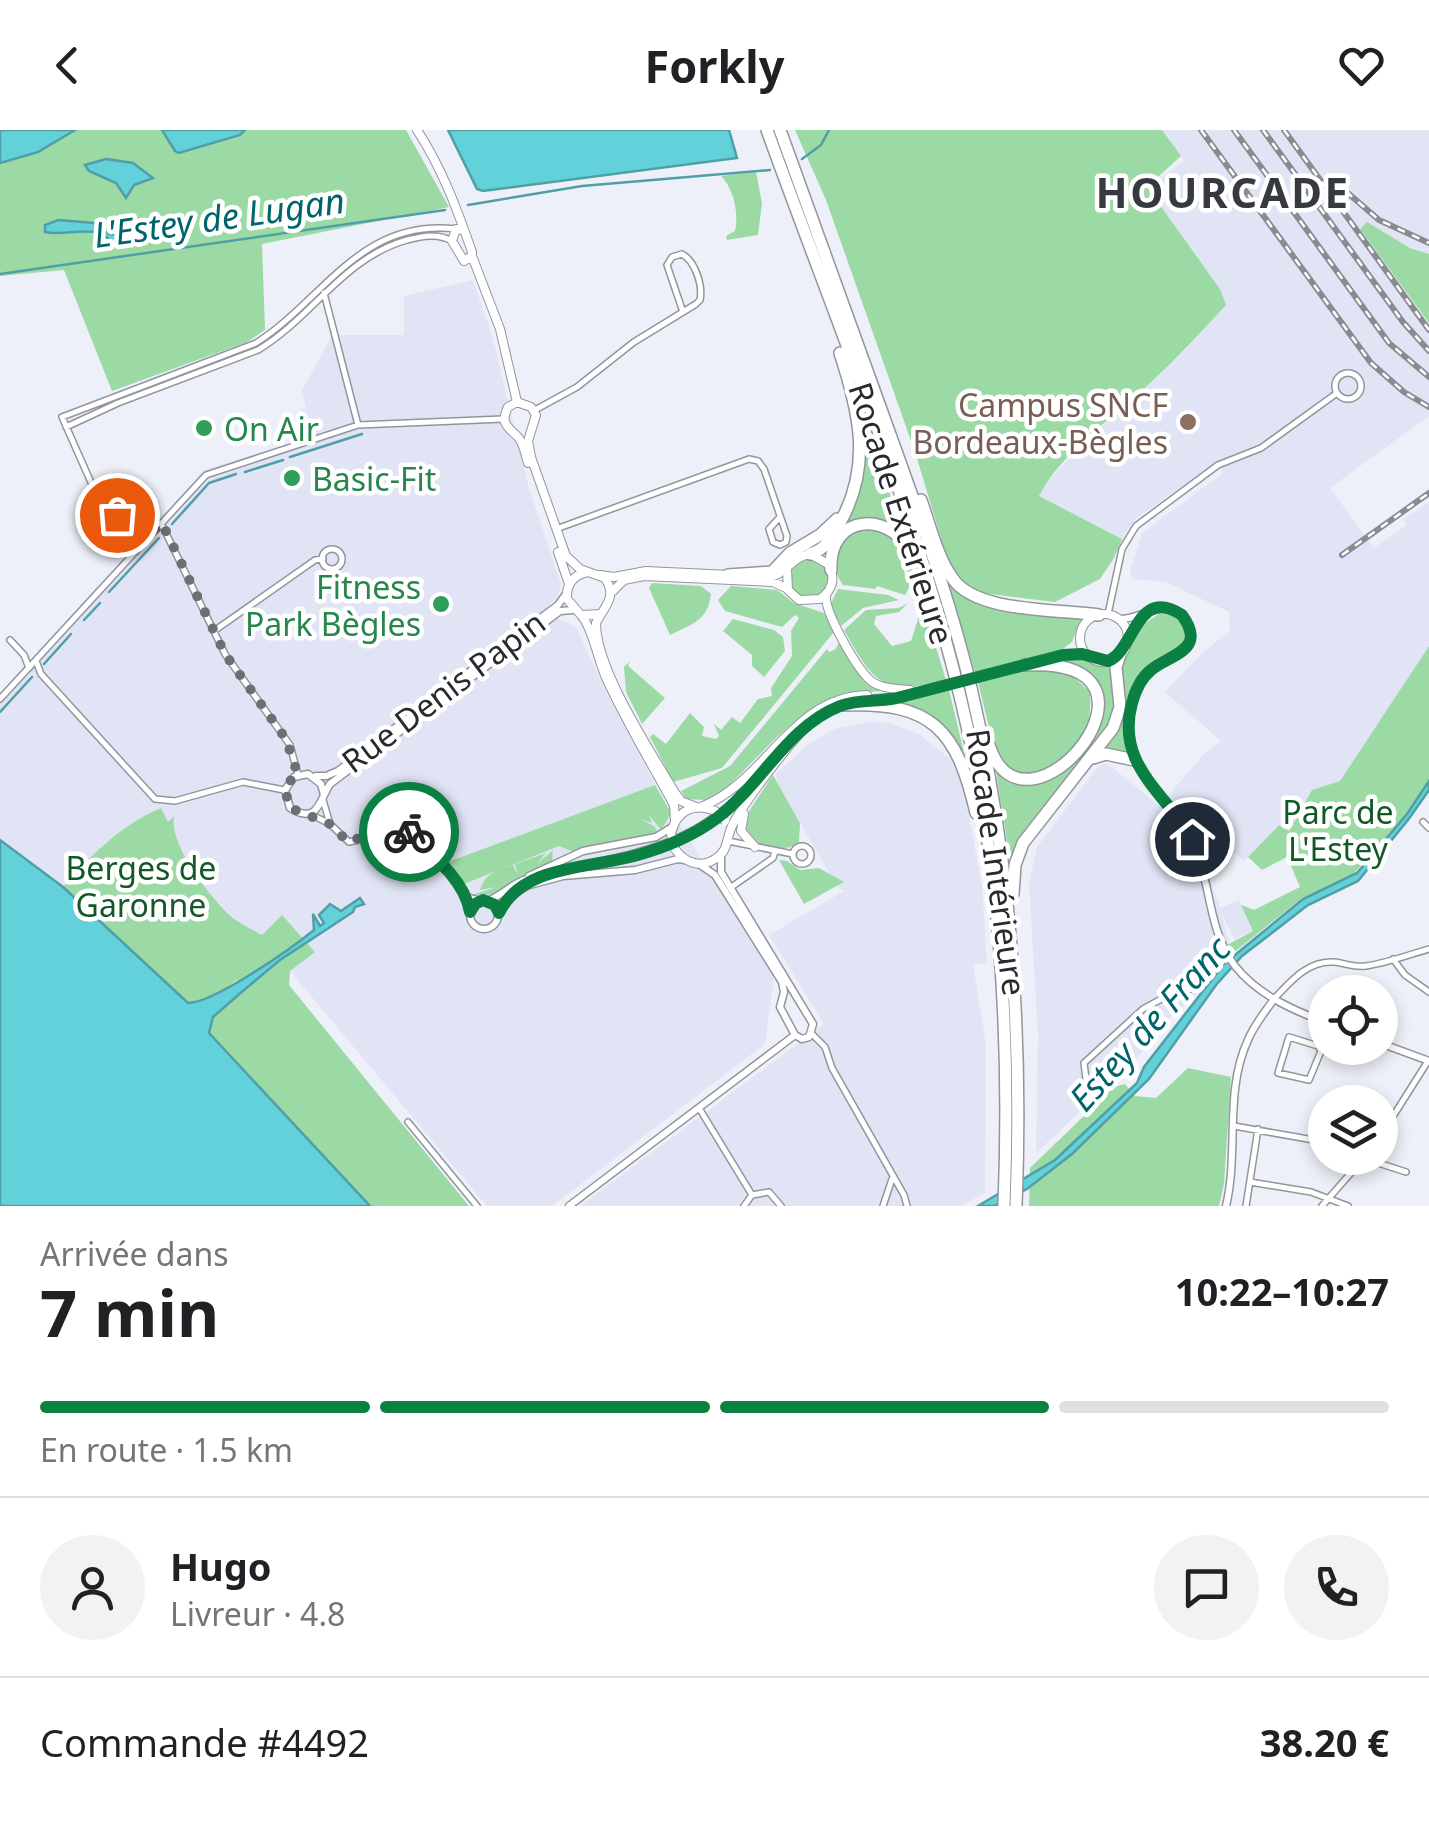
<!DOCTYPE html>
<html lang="fr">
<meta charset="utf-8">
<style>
:root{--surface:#fff;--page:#f2f2f2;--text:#202124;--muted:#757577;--line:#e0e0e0;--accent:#0b8043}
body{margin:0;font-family:"Noto Sans",sans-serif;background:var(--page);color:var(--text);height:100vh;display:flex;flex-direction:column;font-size:38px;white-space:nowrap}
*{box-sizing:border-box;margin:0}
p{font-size:32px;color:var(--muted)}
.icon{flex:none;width:55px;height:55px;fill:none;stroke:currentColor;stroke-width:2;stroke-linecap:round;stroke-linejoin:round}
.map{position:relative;height:1076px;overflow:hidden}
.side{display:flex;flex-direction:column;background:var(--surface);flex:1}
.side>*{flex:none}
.tools{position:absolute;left:1308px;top:845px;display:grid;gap:20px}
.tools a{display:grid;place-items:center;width:90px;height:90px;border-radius:50%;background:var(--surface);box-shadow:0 5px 15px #0003;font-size:50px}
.pin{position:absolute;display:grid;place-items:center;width:85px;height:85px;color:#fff;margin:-42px;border:5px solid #fff;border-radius:50%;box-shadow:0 2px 10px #0007}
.courier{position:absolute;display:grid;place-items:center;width:100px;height:100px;margin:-50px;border:8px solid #0b8043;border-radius:50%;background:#fff;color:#222;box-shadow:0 2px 12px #0007}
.head em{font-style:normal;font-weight:700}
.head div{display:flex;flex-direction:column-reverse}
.head{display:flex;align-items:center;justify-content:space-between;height:170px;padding:0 40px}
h1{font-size:65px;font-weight:700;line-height:75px}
.bar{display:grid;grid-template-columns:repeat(4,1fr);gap:15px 10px;align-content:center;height:120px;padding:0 40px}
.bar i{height:12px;border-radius:8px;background:var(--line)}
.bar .current{background:var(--accent)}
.bar p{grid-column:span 4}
.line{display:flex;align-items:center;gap:25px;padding:0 40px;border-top:2px solid var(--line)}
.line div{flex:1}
.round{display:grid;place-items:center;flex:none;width:105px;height:105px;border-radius:52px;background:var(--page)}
header{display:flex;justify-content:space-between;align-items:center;height:130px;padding:0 40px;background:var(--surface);font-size:45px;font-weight:700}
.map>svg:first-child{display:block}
</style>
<header><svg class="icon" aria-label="back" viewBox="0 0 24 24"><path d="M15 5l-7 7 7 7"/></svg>Forkly<svg class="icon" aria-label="heart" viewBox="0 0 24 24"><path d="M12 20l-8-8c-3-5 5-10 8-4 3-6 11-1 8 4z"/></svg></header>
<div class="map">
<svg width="1429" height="1076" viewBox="0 0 1429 1076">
<rect width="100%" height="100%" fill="#eef0f9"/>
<path fill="#e0e4f4" d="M 1162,0 L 1429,0 L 1429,124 L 1360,99 L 1429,193 L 1429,286 L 1330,358 L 1374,418 L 1407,395 L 1404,389 L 1429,372 L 1429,516 L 1340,651 L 1312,661 L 1288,702 L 1279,695 L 1244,731 L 1202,697 L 1194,700 L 1220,778 L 1239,770 L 1253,801 L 1234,809 L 1221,782 L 1232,824 L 1200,864 L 1185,866 L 1188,873 L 1164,893 L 1156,909 L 1036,1023 L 1038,906 L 1029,753 L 1037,717 L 1098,636 L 1107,633 L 1159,676 L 1204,624 L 1221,611 L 1165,562 L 1201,524 L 1230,501 L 1229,482 L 1166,452 L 1132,449 L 1130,441 L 1142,403 L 1223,343 L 1216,332 L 1134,390 L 1122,409 L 1039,366 L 1045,354 L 1085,312 L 1152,251 L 1220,159 L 1147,57 L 1184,31 Z
M 473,150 L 493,208 L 528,355 L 561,454 L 557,468 L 549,475 L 559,489 L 576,497 L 607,564 L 655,654 L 774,848 L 765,914 L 552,1076 L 487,1076 L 290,841 L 314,821 L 283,786 L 263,806 L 237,792 L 87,729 L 63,757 L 0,710 L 0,563 L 204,340 L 307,308 L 301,280 L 306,278 L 302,261 L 332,205 L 404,205 L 404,166 Z
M 870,592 L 889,593 L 919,604 L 949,628 L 964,657 L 982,758 L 987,833 L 973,834 L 986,915 L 985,1063 L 961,1076 L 580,1076 L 824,894 L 769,805 L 844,761 L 837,757 L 777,652 L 776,644 L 806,616 L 834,599 Z"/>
<path fill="#9cdaa5" d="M 0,0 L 406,0 L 449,77 L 262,114 L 265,200 L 247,212 L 112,261 L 64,140 L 0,146 Z
M 795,0 L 1162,0 L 1181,26 L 1147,57 L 1220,159 L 1226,175 C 1201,202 1176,229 1149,254 C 1115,286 1060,324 1039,366 L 1122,409 L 1114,428 L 1100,449 L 1055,472 L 982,463 L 964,452 L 949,435 L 916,325 L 826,70 Z
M 756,42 L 762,73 L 758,105 L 727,110 L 726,106 L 735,101 C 739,84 734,59 721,46 Z
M 1367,92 L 1410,118 L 1429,124 L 1429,193 L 1360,99 Z
M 870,306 L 904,405 L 884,393 L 840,403 C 854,370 865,343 865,307 Z
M 872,397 L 892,404 L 909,428 L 904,442 L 910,456 L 905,465 L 877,456 L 875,459 L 843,455 C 822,424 842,405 872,397 Z
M789 449a20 20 0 1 1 40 0a20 20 0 1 1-40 0Z
M 911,436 L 946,550 C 883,568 873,552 844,500 L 866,480 L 899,478 L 908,473 L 899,482 L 876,486 L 874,494 L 892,516 L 911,511 L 920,483 L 907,441 Z
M 945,441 L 963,465 L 989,477 L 1082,488 L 1072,512 L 1060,521 L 975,543 Z
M 652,453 L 701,456 L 711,464 C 708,490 693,494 670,505 L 649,458 Z
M 731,456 L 777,460 L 794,473 L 824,483 L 834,502 L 722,638 L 673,652 L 650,607 L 653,604 L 666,614 L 690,583 L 704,597 L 702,606 L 716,609 L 719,606 L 714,594 L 721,600 L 732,587 L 740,593 L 758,569 L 772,566 L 771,558 L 792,526 L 791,501 L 799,488 L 795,485 L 782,497 L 725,481 L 718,470 Z
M 838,459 L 888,465 L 899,470 L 863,478 L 841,496 L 830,475 Z
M 1159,484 C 1178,483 1190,497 1182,516 C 1173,526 1160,528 1149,536 C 1123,555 1122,596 1127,624 L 1098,623 C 1122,589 1114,576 1121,538 C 1123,526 1132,514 1135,500 Z
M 733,489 L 774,500 L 783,507 L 785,521 L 764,547 L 752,536 L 752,525 L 723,501 Z
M 840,509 L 862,547 L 881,561 C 801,565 775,613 720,664 L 706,670 L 686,669 L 681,661 L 730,636 L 827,519 L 829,522 L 836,519 Z
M 1429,516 L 1429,650 L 1406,684 L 1350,748 L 1302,768 L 1232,824 L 1227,815 L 1253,801 L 1241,775 L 1254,780 L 1300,757 L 1287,727 L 1262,740 L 1248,727 L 1279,695 L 1289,701 L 1312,660 L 1340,651 Z
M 1079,528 L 1104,537 L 1115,534 L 1116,587 L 1011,736 L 995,636 C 1046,677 1094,629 1100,575 L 1073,536 L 1053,532 Z
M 630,531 L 628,536 L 665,568 L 642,594 L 626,562 L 624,537 Z
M 1037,538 L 1066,540 L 1090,562 C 1093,612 1073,625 1032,646 L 1010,639 L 993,614 L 978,552 Z
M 949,560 L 970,647 L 955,616 L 893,574 Z
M 773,645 L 800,693 L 799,712 C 784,725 760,715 745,705 L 743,690 Z
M 655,655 L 668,678 L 671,677 L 671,684 L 661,700 L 649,685 L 652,693 L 640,689 L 654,696 L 659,704 L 574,722 L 559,716 L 464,754 L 448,732 Z
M 161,678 L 168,692 L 174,686 C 169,715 208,764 228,784 C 238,793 251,799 262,805 L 282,785 L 315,822 L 290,841 L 289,855 L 469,1076 L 370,1076 L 209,903 L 213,887 L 244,860 L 237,850 L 216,866 L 188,873 L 63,757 C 90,726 122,694 161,678 Z
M 553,720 L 552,731 L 497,764 L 472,765 L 497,757 L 480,760 C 485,743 498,740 513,735 L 518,745 L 515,734 L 546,723 L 537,734 Z
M 779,730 L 787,731 L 800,740 L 819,738 L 844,752 L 804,774 Z
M 1188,938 L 1231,947 L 1224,1054 L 1219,1076 L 1029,1076 L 1030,1038 L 1114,957 L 1125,954 L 1135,966 L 1156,968 Z"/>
<path fill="#62d1da" stroke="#519fa6" stroke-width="2.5" d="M 0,0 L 75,0 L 38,22 L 0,33 Z
M 162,0 L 245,0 L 240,5 L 179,23 L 175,21 Z
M 448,0 L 729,0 L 737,28 L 483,61 L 477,59 Z
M 106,29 L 133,33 L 153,48 L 134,55 L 126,68 L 116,53 L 89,41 L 85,35 Z
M 58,90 L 94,93 L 109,104 L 142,103 L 121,116 C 112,114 108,106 99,103 C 81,98 63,106 45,102 L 45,95 Z
M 1429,651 L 1429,660 L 1408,690 L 1358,751 L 1308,775 L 1242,826 L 1216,855 L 1149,949 L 1072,1024 L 1027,1059 L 994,1076 L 978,1076 L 1055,1030 L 1137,953 L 1144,937 L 1224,834 L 1303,769 L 1357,743 L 1407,684 Z
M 0,710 L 63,757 L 188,873 C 214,873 292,818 314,800 L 313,784 L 320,796 L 324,793 L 319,785 L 330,774 L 341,781 L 360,768 L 364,774 L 355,777 L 353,782 L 280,830 L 244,860 L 213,887 L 209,903 L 370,1076 L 0,1076 Z"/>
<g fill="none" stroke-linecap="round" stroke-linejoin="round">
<path stroke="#519fa6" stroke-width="2.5" d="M 802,29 L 821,15 L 829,0
M 468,75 L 582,56 L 770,40
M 0,144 L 445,80
M 290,327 L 362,304
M 245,342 L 283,330
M 172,394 L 209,353 L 236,344
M 109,462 L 159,408
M 84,490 L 100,473
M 44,534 L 71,504
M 0,582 L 32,547"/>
<defs>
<path id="minor" d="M 324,163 L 358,295
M1335 256a13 13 0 1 1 26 0a13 13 0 1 1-26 0Z
M 535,280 L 577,257 L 634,212 L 696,174 L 700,170 C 703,155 695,131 682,124 L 672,127 L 667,135 L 683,182
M 66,297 L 118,273 L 258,220 C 313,187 343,128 407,110 C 423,106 438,103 452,111
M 161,393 L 225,524 L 290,615 L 298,645
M 556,399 L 749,329 L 758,331 L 764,339 L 787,406 L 786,412 L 780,415 L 773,412 L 769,399 L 780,387
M 145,411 L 97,366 L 62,287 L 256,213 C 324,170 360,88 456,99
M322 429a10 10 0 1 1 20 0a10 10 0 1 1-20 0Z
M 1108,484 L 1122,419 L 1136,396 L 1218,335 L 1261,318 L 1337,263
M 214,501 L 315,430 L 323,429
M 10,510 L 24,525 L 29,538
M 36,531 L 41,544 L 155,669 L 175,671 L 243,652 L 284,660
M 0,569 L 206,345 L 358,295 L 503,289
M 323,670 L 330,694 L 349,712 L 358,710 L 389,687 L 396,686 L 424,704
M 310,684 L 330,694
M 387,692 L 399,692 L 415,711
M 1423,692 L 1429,698
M414 712a8 8 0 1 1 16 0a8 8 0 1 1-16 0Z
M 728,711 L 793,724
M 430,712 L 467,767 L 470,781
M793 725a9 9 0 1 1 18 0a9 9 0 1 1-18 0Z
M 424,720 L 444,739
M 730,758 L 773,728 L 775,721
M 467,767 L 483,771
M 1393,829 L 1405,845 L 1429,862
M 1274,869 C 1290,852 1308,830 1334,832 C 1345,833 1354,838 1366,836 C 1387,833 1408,825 1429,819
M 812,904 L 825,917 L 832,938 L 904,1065 L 907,1076
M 1318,916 L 1289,907 L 1278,943 L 1309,950 L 1321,921 L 1318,916 L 1325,895
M 1087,957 L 1084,933 L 1143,879 L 1165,867 L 1200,856 L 1228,825
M 699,978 L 752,1065
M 408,992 L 477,1076
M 1234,996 L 1325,1012
M 1380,1007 L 1428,931
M 1363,1028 L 1406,1042
M 1250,1052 L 1311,1062 L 1348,1076
M 744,1076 L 752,1065 L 769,1062 L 781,1076
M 883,1076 L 892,1049
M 1246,1076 L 1258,999
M 1322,1076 L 1364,1028"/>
<path id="tertiary" d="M 1118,489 C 1141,491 1168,464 1185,489 C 1193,499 1190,509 1185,520 C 1177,528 1169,530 1159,535 C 1140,544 1132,567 1129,586 C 1122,646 1177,670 1196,719 C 1211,758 1209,802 1235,836 C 1257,864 1292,880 1325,892
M 1128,506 L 1140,489
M 316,646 L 326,646 L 338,641 L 558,475 L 566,464
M 324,665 L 321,654 L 308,644 L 294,647 L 285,660 L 290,678 C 318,695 319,671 330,654 L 560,481 L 573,480
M 734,672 L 763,635
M 699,734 L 715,745 L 782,852 L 784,862 L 780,877 L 795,905 L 802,909 L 809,907 L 813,894 L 721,742 L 721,727
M 529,746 L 583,721 L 656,707 L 672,697
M 526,756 L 563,746 L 635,740 L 678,729 L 685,730
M470 785a14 14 0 1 1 28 0a14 14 0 1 1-28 0Z
M 487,771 C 502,766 512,753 527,749 C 632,721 695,726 770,634
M 499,783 L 508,768 L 528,755
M 1380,913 L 1429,931
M 569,1076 L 795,905
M 1226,1076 C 1239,1022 1224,961 1248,910 C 1254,895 1265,882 1274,869"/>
<path id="secondary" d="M 417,0 C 442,38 457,79 472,122 L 472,126 L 464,131 L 452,111 L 456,99 L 464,100
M 472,126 L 500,199 L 517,272
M 517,272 L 531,277 L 536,285 L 528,311 L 531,327 L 566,426 L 580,439 L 605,448 C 618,468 604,476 596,493 C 596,540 651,622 675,663 L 681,671 L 696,677
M 517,272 L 508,277 C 500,294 507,296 518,307 C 524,314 525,324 528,333
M 558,422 L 569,454
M 588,442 C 573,445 566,454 567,469 L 581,485 L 600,484
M 600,445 L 614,447 L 646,441 L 730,445
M 764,447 C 786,448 789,427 810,424 L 828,434 C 836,448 833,460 820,469 L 799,470 L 788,460 L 787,439
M 613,461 L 624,450 L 644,446 L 773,452 L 786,458
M 826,465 C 824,482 857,539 871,551 C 882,559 897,559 910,560
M1080 508a24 24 0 1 1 48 0a24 24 0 1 1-48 0Z
M 581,485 C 593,499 598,531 607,550 C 627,593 651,633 674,675 L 675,691
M 990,543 L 1063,525 L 1088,525
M 861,570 L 901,567 L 935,557
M 701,677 C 766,652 791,567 867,565
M 744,684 L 741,701 L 755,717
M 671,704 C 676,681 693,672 715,681
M 675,719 C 684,732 700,739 715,729 C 729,721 726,708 732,696 C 742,675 790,612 807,596 C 818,585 833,579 847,573"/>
<path id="motorway" d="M 767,0 C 840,203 930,413 973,624 C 1003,774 1010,924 1004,1076
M 780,0 C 814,95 848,190 883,285 C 915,374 949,465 971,558 C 1011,729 1023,901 1016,1076
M 921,370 C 930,395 937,427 953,449 C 977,483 1058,479 1099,485
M 810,424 C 827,419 833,406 841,391 C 872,334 859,281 840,223
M 831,440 C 828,382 894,379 914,429
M 728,445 L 772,442 L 790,423 L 820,405 L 837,389
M 843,575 C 932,571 957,600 976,683
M 989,615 C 1025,728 1193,525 1025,535
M 1093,628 L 1106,624 L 1134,630
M 1013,764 L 1015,735 L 1023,713 L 1113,598 L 1120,577 L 1116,537 L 1120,525"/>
</defs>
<use href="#minor" stroke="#93959d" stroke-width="8"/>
<use href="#tertiary" stroke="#93959d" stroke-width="9"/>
<use href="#secondary" stroke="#93959d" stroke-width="10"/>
<use href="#motorway" stroke="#93959d" stroke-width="14"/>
<use href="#minor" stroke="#fff" stroke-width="5"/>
<use href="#tertiary" stroke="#fff" stroke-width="6"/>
<use href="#secondary" stroke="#fff" stroke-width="8"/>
<use href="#motorway" stroke="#fff" stroke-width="11"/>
<defs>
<path id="rail" d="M 1201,0 L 1371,233 L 1404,262 L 1429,277
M 1234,0 L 1389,213 L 1429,247
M 1263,0 L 1403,192 L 1429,221
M 1284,0 L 1429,200
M 1334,51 L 1379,90 L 1429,113
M 1342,425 L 1429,363"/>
</defs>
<use href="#rail" stroke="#8a8b91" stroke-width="6"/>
<use href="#rail" stroke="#fff" stroke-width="2.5" stroke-dasharray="8" stroke-linecap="butt"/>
<defs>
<path id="secondary-bridge" d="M 935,557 L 990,543
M 715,681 L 725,691
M 671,704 L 675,719"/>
</defs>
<use href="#secondary-bridge" stroke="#93959d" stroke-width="10" stroke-linecap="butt"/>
<use href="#secondary-bridge" stroke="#fff" stroke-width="8"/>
</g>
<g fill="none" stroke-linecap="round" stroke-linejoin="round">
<path stroke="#6e6f74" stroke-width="10" stroke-dasharray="0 18" d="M 117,385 L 144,411 L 161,393 L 163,395 L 225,524 L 286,609 L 298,645 L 290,651 L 285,660 L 290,678 L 330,694 L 348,712 C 373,707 385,674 409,702"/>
<path stroke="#0b8043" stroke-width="12" d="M 409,702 L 416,717 C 439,725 466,757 470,782 L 475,774 L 483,770 L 495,775 L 499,783 C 522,735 590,738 634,726 C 664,718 693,706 717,688 C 762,654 787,597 840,576 C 861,568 881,573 901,567 C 955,553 1009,539 1063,525 L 1082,524 L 1108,531 C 1135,521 1136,455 1182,485 C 1208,521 1170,524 1151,540 C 1141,548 1135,562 1132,573 C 1115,635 1166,663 1192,709"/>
</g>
<circle fill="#8d6e63" stroke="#fff" stroke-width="4" cx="1188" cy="292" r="10"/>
<g fill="#2e9e5b" stroke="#fff" stroke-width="4">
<circle cx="204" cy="298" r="10"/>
<circle cx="292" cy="348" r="10"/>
<circle cx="441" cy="474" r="10"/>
</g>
<g text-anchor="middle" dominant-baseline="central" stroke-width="9" stroke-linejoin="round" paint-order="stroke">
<g font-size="32" fill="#785e54" stroke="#fff" text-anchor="end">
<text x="1168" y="274">Campus SNCF<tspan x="1168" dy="37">Bordeaux-Bègles</tspan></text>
</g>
<g font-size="32" fill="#27864d" stroke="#fff" text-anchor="start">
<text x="224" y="298">On Air</text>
<text x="312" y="348">Basic-Fit</text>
<text x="421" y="456" text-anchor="end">Fitness<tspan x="421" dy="37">Park Bègles</tspan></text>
</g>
<g font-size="32" fill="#292a2d" stroke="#fff">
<text transform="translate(902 383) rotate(72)">Rocade Extérieure</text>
<text transform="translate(443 561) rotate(-37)">Rue Denis Papin</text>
<text transform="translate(997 732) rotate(82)">Rocade Intérieure</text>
</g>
<g font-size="32" fill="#135927" stroke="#fff">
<text x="1338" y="681">Parc de<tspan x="1338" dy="37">L'Estey</tspan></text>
<text x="141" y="737">Berges de<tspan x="141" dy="37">Garonne</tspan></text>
</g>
<g font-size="35" font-style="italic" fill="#00646b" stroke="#fff">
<text transform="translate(219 87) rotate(-8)">L'Estey de Lugan</text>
<text transform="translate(1149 893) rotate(-48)">Estey de Franc</text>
</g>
<g font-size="42" font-weight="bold" letter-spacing="2.5" fill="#373940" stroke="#fff">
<text x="1223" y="61">HOURCADE</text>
</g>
</g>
</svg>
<div class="tools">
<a><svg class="icon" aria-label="locate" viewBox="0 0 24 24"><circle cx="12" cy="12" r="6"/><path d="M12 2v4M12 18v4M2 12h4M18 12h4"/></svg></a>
<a><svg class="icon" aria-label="layers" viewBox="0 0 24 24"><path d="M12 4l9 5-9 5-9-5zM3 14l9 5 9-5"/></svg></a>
</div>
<div class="pin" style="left:117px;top:385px;background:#ea580c"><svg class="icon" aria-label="bag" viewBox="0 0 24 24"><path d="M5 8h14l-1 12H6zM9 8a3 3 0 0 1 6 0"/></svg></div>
<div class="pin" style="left:1192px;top:709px;background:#1f2937"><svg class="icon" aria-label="home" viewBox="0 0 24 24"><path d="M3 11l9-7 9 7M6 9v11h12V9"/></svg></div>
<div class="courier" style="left:409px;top:702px"><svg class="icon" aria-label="bike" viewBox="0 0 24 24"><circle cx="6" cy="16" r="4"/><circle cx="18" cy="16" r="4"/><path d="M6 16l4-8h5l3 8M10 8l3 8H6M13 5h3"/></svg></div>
</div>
<section class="side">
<div class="head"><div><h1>7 min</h1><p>Arrivée dans</p></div><em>10:22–10:27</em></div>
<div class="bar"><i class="current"></i><i class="current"></i><i class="current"></i><i></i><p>En route · 1.5 km</p></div>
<div class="line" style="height:180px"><a class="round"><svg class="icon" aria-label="person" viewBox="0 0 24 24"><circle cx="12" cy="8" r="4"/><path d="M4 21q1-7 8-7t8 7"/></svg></a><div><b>Hugo</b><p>Livreur · 4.8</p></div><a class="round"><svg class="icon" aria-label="chat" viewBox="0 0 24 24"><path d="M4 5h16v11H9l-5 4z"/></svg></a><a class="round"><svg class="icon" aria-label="phone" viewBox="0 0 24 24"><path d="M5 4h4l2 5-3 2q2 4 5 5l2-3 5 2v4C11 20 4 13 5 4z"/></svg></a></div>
<div class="line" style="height:130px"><div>Commande #4492</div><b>38.20 €</b></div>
</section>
